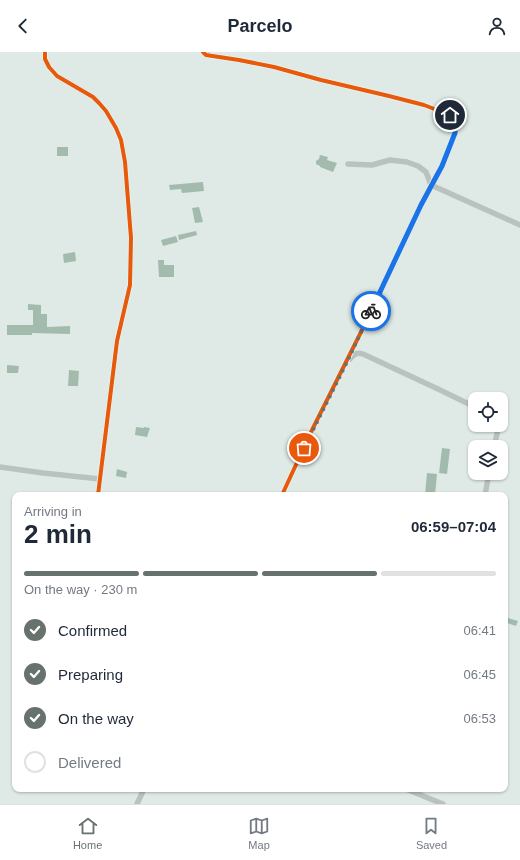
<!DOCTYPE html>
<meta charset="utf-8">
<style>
:root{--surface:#fff;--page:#f2f2f3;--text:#1f2937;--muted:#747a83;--line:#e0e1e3;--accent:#68726d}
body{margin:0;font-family:Arial,sans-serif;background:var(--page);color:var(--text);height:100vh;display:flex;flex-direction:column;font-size:15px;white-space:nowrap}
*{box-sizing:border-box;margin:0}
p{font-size:13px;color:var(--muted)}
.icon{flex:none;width:22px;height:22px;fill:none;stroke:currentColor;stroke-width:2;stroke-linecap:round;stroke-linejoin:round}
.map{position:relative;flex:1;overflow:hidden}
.details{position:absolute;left:12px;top:440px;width:496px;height:300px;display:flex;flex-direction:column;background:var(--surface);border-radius:8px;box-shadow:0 1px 3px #0004}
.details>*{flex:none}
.tools{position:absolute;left:468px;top:340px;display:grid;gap:8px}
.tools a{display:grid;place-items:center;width:40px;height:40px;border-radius:8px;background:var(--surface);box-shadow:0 1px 3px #0004;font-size:20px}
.pin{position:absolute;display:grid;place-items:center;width:34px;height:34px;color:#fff;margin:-17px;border:2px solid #fff;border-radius:50%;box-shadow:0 1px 4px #0007}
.courier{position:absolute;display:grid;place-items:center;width:40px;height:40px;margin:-20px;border:3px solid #1a73e8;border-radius:50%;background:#fff;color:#222;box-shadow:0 1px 5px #0007}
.headline em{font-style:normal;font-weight:700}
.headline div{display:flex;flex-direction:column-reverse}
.headline{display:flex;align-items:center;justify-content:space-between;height:68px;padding:0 12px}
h1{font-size:26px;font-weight:700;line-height:30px}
.bar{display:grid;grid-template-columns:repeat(4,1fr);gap:6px 4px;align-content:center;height:48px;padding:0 12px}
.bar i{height:5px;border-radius:3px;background:var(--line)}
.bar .active{background:var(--accent)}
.bar p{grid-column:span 4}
ol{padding:0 12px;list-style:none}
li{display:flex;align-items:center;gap:12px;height:44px}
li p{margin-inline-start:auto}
li .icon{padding:4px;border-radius:50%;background:var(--accent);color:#fff;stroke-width:4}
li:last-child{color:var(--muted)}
li i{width:22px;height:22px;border:2px solid var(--line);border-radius:50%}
header{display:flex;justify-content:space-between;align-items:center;height:52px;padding:0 12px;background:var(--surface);font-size:18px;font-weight:700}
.menu{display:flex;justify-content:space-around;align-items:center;height:56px;border-top:1px solid var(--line);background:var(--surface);font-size:11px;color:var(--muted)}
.menu a{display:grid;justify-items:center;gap:2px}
.menu .active{color:var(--accent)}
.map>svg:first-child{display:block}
</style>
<header><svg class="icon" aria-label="back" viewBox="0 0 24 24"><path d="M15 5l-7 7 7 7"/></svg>Parcelo<svg class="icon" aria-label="person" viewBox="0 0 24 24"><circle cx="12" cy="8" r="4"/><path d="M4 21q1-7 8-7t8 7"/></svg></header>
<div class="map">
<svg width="520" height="752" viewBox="0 0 520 752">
<rect width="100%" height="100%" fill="#dfeae6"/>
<path fill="#a3bbad" d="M 57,95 L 68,95 L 68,104 L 57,104 Z
M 320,103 L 328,105 L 327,108 L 337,111 L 333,120 L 320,115 L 320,114 L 316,112 L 316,109 L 319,107 Z
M 203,130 L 204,139 L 182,141 L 181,137 L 170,138 L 169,133 Z
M 199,155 L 203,170 L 195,171 L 192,156 Z
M 196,179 L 197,183 L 179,188 L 178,183 Z
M 176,184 L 178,190 L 163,194 L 161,188 Z
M 75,200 L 76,209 L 64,211 L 63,202 Z
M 158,208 L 164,208 L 164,213 L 174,213 L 174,225 L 159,225 Z
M 28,252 L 41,253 L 41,262 L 47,262 L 47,275 L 70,274 L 70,282 L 32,281 L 32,283 L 7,283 L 7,273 L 33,273 L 33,258 L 28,258 Z
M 7,313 L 19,314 L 18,321 L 7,321 Z
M 69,318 L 79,319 L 78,334 L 68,334 Z
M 136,375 L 144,376 L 144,375 L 150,376 L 147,385 L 135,383 Z
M 442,396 L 450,397 L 447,422 L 439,421 Z
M 117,417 L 127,420 L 126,426 L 116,424 Z
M 427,421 L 437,422 L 435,443 L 425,443 Z
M 508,566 L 518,569 L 516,574 L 507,571 Z"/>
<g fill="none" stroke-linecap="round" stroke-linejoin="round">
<path stroke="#b9c2be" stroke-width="5.5" d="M 45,0 L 45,7 L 49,15 L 57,24 L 93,45 L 99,51 L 106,59 L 116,76 L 121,88 L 125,110 L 131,186 L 130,233 L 117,289 L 98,443
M 203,0 L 206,3 L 239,8 L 274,15 L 321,28 L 389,44 L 424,53 L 450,63 L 455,72 L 455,81 L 442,114 L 434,128 L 421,153 L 362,278 L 312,378 L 282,443
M 348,112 L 372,113 L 390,108 L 407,110 L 418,114 L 426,120 L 431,133 L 520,173
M 350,307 C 354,302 357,300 363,302 L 438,337 L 475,355
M 494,395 L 499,373
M 0,415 L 43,421 L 100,427
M 485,443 L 489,421
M 406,737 L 443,752
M 137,752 L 144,737"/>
<defs>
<path id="cycleway" d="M 45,0 L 45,7 L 49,15 L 57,24 L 93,45 L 99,51 L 106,59 L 116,76 L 121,88 L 125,110 L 131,186 L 130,233 L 117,289 L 98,443
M 203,0 L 206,3 L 239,8 L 274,15 L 321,28 L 389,44 L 424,53 L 450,63 L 455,72 L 455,81 L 442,114 L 434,128 L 421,153 L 362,278 L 312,378 L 282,443"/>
</defs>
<use href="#cycleway" stroke="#e7f6f1" stroke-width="6"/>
<use href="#cycleway" stroke="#e8590c" stroke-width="4"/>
</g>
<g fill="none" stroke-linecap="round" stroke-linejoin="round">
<path stroke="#68726d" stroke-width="4" stroke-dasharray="0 7.2" d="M 304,396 L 348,308 L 371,259"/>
<path stroke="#1a73e8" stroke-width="5" d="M 371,259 L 421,153 L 442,114 L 455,81 L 455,72 L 450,63"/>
</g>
</svg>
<div class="tools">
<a><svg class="icon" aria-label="locate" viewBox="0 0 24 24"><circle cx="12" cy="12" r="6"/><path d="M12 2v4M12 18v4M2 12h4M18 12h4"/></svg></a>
<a><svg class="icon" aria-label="layers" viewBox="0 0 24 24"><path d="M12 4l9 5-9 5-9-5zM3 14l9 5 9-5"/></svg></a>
</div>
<div class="pin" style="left:304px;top:396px;background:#ea580c"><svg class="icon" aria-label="bag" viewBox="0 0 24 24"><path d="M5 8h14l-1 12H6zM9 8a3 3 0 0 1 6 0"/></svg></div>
<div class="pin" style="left:450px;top:63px;background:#1f2937"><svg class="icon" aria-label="home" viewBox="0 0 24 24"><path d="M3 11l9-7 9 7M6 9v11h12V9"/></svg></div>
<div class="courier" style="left:371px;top:259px"><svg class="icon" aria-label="bike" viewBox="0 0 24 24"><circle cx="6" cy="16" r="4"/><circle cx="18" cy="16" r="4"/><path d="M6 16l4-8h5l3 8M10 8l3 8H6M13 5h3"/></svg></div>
<section class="details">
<div class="headline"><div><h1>2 min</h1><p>Arriving in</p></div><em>06:59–07:04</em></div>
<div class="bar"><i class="active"></i><i class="active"></i><i class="active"></i><i></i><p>On the way · 230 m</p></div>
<ol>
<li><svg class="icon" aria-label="check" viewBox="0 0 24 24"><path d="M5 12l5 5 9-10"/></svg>Confirmed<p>06:41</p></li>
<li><svg class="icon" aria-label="check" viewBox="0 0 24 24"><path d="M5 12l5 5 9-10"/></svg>Preparing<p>06:45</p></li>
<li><svg class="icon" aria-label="check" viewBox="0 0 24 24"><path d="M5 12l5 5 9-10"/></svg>On the way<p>06:53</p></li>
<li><i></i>Delivered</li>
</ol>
</section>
</div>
<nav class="menu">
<a class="active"><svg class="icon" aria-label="home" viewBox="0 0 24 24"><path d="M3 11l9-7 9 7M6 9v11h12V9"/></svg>Home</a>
<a><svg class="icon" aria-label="map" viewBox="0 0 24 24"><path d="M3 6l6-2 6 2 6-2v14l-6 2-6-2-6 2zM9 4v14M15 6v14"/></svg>Map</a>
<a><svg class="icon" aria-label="saved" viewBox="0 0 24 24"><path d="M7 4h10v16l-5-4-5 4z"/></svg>Saved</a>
</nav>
